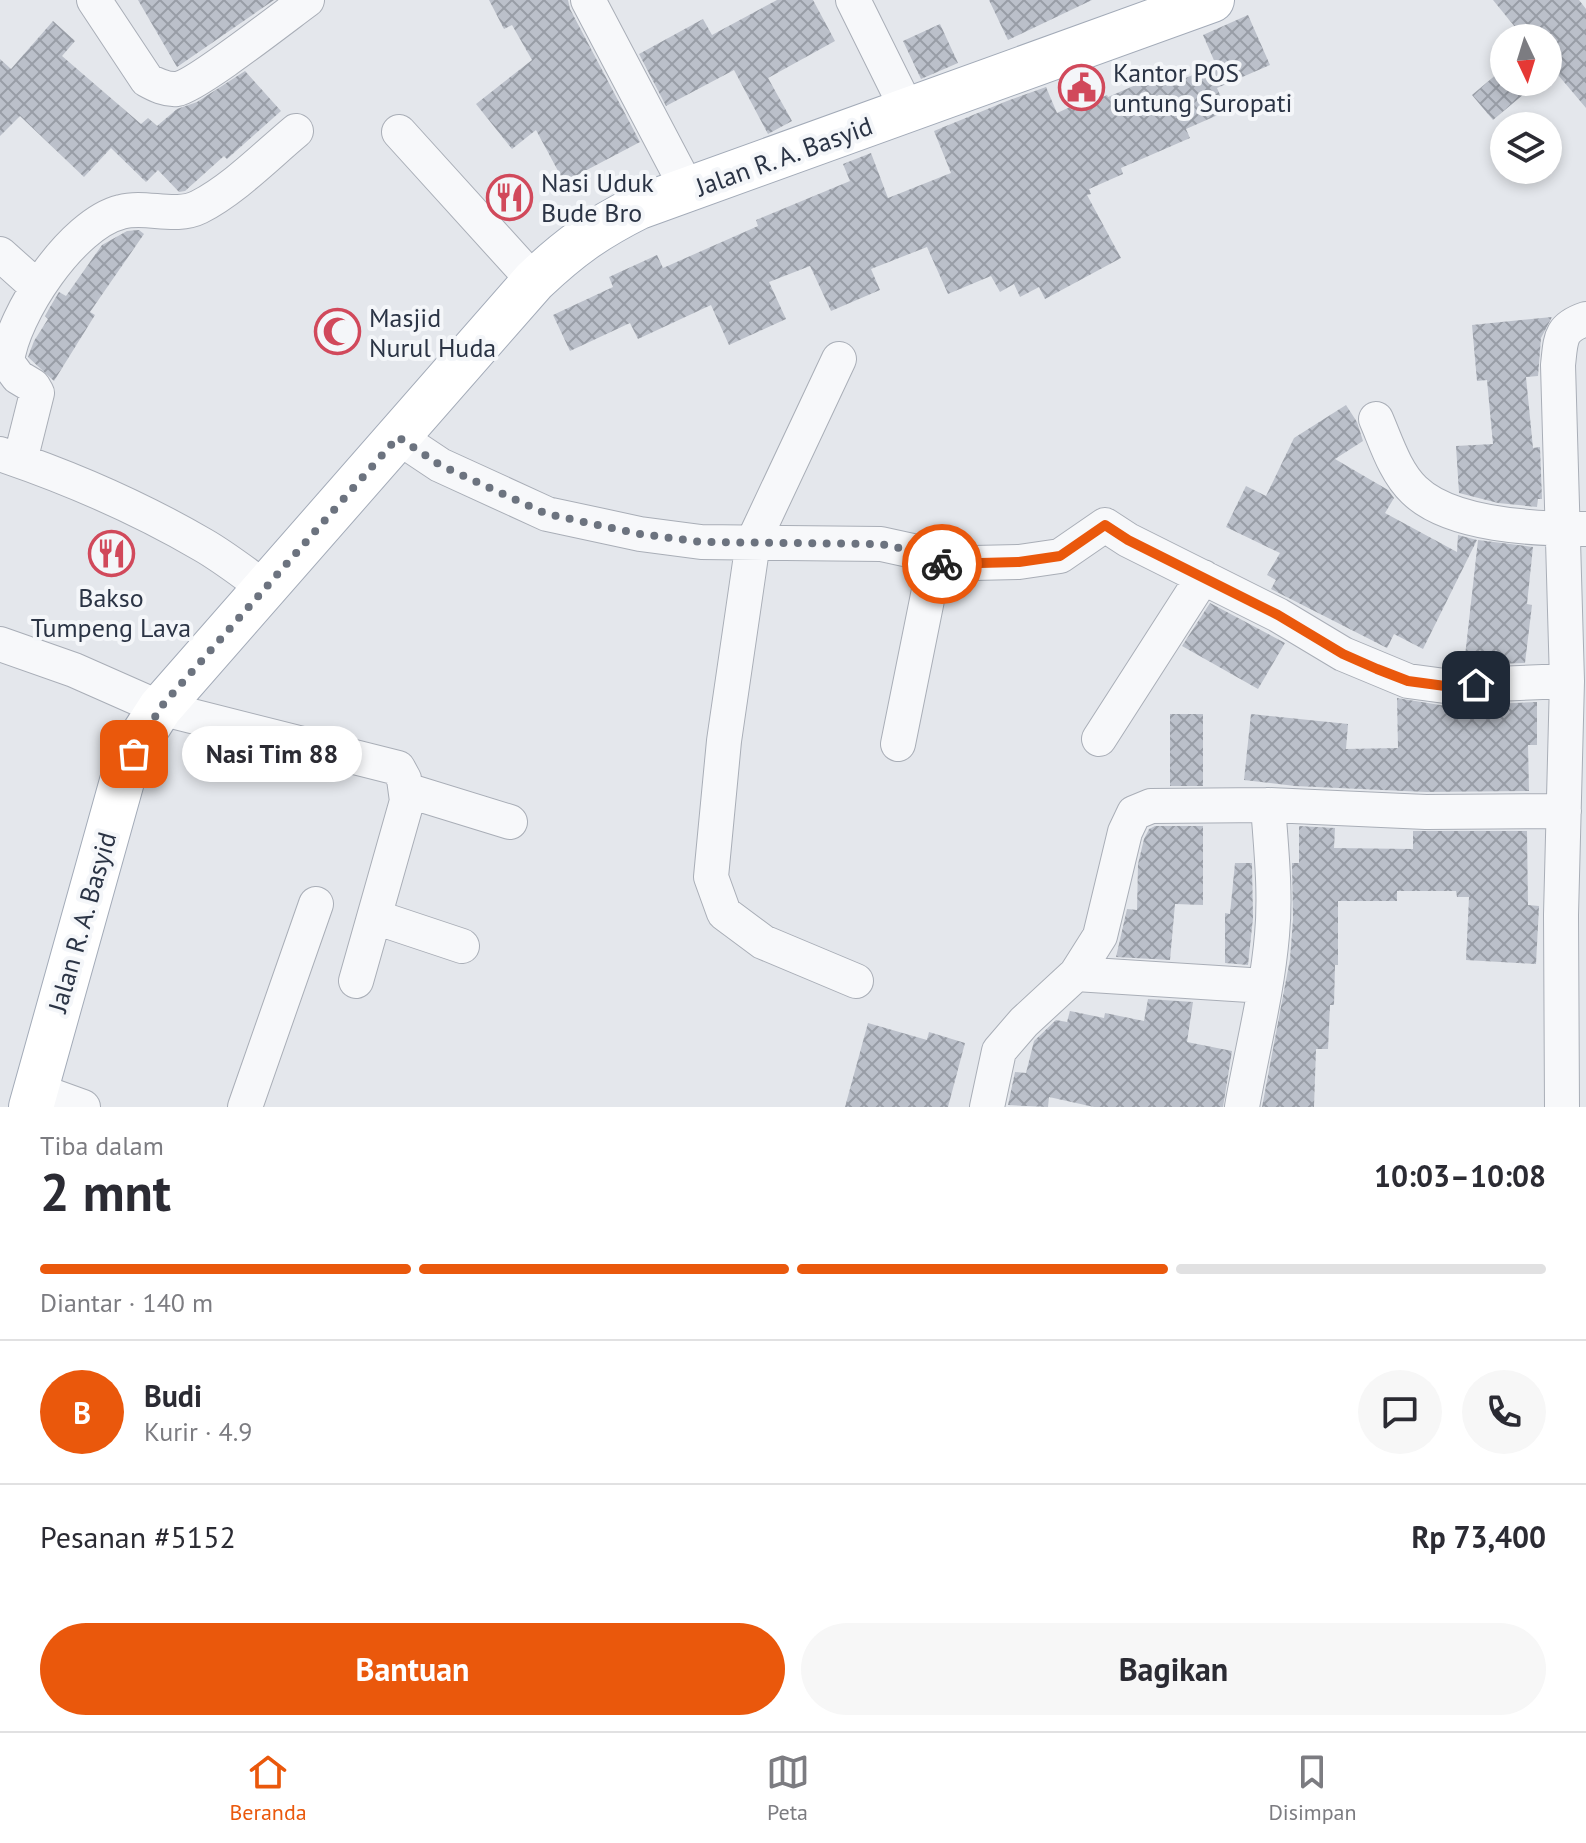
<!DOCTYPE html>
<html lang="id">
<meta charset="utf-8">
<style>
:root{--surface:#fff;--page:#f7f7f7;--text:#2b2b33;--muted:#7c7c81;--line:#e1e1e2;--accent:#ea580c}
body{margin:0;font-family:"PT Sans",sans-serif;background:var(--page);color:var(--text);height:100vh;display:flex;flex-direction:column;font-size:30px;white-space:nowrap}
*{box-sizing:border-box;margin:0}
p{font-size:26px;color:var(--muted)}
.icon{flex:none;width:44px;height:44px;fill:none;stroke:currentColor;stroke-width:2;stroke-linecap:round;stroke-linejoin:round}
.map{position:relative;height:1107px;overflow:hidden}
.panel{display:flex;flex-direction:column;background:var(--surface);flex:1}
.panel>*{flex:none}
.needle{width:52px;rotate:176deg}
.buttons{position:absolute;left:1490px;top:24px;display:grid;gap:16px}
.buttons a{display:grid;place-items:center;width:72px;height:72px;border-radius:50%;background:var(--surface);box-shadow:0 4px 12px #0003;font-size:40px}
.pin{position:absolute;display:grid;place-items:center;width:68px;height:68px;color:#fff;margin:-34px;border-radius:16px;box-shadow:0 4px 12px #0006}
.courier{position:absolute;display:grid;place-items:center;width:80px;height:80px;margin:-40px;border:6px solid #ea580c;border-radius:50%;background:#fff;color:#222;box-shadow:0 2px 10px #0007}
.bubble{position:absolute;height:56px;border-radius:28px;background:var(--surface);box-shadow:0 4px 12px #0003;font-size:26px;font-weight:700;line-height:56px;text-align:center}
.headline em{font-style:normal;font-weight:700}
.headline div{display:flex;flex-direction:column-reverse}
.headline{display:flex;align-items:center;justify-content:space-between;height:136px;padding:0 40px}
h1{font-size:52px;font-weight:700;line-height:60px}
.bar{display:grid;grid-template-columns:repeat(4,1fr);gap:12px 8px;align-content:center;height:96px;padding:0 40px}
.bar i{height:10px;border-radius:6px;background:var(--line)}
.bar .selected{background:var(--accent)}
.bar p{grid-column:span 4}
.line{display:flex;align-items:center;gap:20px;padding:0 40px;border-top:2px solid var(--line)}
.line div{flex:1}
.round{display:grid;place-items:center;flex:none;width:84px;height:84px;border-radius:42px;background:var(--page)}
.action{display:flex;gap:16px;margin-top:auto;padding:16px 40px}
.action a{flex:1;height:92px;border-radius:48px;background:var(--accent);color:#fff;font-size:32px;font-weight:700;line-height:92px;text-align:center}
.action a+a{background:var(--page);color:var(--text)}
.tab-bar{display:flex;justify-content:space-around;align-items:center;height:112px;border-top:2px solid var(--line);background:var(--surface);font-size:22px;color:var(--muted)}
.tab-bar a{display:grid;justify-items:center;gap:4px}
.tab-bar .selected{color:var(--accent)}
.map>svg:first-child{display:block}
</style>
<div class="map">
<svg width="1586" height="1107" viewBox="0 0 1586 1107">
<defs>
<pattern id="building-cross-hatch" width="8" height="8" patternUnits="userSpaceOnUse" patternTransform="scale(2)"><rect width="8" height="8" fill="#bbc0ca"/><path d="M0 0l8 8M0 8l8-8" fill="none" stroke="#989da6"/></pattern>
</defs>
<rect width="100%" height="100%" fill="#e4e7ec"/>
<path fill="url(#building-cross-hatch)" d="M 138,0 L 274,0 L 177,67 Z
M 489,0 L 568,0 L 570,9 L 640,142 L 564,182 L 536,130 L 512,149 L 476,104 L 532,60 L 512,25 L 504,29 Z
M 777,0 L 813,0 L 835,41 L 768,78 L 792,121 L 768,134 L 734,70 L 666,106 L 639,54 L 703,19 L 712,35 Z
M 989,0 L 1092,0 L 1008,40 Z
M 1493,0 L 1579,0 L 1586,9 L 1586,108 L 1548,63 L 1548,38 L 1524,38 Z
M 1248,15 L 1270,65 L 1217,88 L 1227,111 L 1186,129 L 1190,138 L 1121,168 L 1123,174 L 1089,189 L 1091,194 L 1087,195 L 1121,258 L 1045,299 L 1039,287 L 1020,297 L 1014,284 L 1000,292 L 991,276 L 948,294 L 927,247 L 871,269 L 880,290 L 831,311 L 810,266 L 769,282 L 786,319 L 729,345 L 711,305 L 638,339 L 630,323 L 570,351 L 553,315 L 613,287 L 609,277 L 657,255 L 663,268 L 758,226 L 756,220 L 850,181 L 843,164 L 871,153 L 888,198 L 951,173 L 934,131 L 1007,101 L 1046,87 L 1057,113 L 1090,98 L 1092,102 L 1107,95 L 1108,97 L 1161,74 L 1167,86 L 1216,65 L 1203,35 Z
M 53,21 L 75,41 L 62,56 L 141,124 L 148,118 L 157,126 L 177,109 L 197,102 L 245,71 L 281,111 L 227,159 L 224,156 L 185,191 L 179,192 L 158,170 L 146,182 L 111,148 L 84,177 L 20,116 L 0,136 L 0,59 L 11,69 Z
M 940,24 L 958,63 L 921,79 L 903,41 Z
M 1504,68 L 1504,82 L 1538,82 L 1493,120 L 1472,95 Z
M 139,230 L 144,234 L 90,312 L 95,315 L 54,381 L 28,357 L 34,341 L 48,319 L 45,316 L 50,307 L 59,292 L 66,296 L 102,245 L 127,231 Z
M 1552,317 L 1541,338 L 1538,376 L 1526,377 L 1533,448 L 1540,447 L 1542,499 L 1538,499 L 1537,507 L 1498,503 L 1459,493 L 1456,446 L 1493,444 L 1487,380 L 1477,381 L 1472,325 Z
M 1346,405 L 1357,422 L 1363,441 L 1335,459 L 1388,490 L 1394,498 L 1385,513 L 1457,552 L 1458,535 L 1477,540 L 1423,649 L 1394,634 L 1387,648 L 1271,589 L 1276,580 L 1267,575 L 1280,553 L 1226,527 L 1246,486 L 1266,496 L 1294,438 Z
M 1478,540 L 1533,547 L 1527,604 L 1532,605 L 1525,663 L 1464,665 Z
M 1210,603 L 1285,643 L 1258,689 L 1182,646 Z
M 1397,698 L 1446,706 L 1537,702 L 1537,745 L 1528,745 L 1529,791 L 1426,792 L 1295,786 L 1244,780 L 1251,714 L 1348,724 L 1346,749 L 1398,748 Z
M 1170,714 L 1203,714 L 1203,786 L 1170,786 Z
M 1155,826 L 1203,826 L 1203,905 L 1175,904 L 1170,960 L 1116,957 L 1127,909 L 1137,910 L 1138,864 L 1144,839 L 1149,829 Z
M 1299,826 L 1335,828 L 1334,848 L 1413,849 L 1413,831 L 1527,831 L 1528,905 L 1539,906 L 1536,964 L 1466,960 L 1469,897 L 1457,897 L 1456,891 L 1397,891 L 1397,901 L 1338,901 L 1338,965 L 1335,965 L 1334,1005 L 1330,1005 L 1328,1049 L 1316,1049 L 1314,1107 L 1262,1107 L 1290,959 L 1293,919 L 1292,863 L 1299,863 Z
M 1235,863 L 1252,863 L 1253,918 L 1248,965 L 1225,963 L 1225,913 L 1230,914 Z
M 1148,999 L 1193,1002 L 1187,1042 L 1232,1051 L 1223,1107 L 1094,1107 L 1049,1097 L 1048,1107 L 1008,1105 L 1015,1072 L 1026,1073 L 1034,1041 L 1056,1020 L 1067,1022 L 1070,1011 L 1104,1018 L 1105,1013 L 1144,1021 Z
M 868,1023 L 927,1040 L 929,1032 L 965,1043 L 948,1107 L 845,1107 Z"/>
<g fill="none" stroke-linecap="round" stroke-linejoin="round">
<defs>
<path id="minor" d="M 94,0 L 147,80 C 156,85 166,90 177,89 C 196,86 285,16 307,0
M 588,0 L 688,190
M 853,0 L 908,111
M 399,132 L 534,281
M 0,254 L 37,287
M 839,359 L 753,542 L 724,741 L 711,877 L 724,913 L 763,942 L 856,981
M 1376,419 C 1386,442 1395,472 1414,490 C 1451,526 1536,529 1586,529
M 398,437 L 440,465 L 547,514 L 640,534 L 701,542 L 881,544 L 913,551 L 930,564 L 930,585 L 898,744
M 0,454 C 71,478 138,507 203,545 C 224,557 244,573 264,587
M 20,461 L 37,393 L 33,386 L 18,377 L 7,362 C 12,315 72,224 121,212 C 146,205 175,219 199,207 C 234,189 266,156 296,131
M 930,564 L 1019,562 L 1060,556 L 1105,525 L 1128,540 L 1278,615 L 1343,654 L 1408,681 L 1445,686 L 1567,681
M 0,644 L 74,670 L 160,708 L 398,768 L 404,779 L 407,801 L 356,981
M 1099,739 L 1203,577
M 406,790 L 510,822
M 375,917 L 462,946
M 1076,974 L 1265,986
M 36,1090 L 83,1107
M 245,1107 L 316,904
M 987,1107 L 999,1051 L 1024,1022 L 1076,974 L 1100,936 L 1125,832 L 1134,813 L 1151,806 L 1268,805 L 1426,812 L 1564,811
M 1242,1107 C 1252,1050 1267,993 1272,935 C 1276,892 1271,848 1268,805
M 1562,1107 L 1561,915 L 1567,681 L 1558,365 C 1561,339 1559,328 1586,319"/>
<path id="major" d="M 31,1107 L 124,774 L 144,733 L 160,708 L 534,281 C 570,247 595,229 639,207 L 1212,0"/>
</defs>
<use href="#minor" stroke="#a9aeb7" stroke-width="36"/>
<use href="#major" stroke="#a3abb8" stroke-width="46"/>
<use href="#minor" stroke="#f7f8fa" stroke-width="34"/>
<use href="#major" stroke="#fff" stroke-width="44"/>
</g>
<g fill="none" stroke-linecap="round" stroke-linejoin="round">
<path stroke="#6c737f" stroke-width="8" stroke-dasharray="0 14.4" d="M 134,754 L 160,708 L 398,437 L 440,465 L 547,514 L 640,534 L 701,542 L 881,544 L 913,551 L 930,564 L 942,564"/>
<path stroke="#ea580c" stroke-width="10" d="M 942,564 L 1019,562 L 1060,556 L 1105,525 L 1128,540 L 1278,615 L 1343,654 L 1377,669 L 1408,681 L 1445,686 L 1476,685"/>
</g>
<defs>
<symbol id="civic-ring" viewBox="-11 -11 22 22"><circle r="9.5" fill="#f4f6f9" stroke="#d1495b" stroke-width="1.5"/><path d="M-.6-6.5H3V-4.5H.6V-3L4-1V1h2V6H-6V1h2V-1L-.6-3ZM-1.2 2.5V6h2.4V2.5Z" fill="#d1495b"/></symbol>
<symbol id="restaurant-ring" viewBox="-11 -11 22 22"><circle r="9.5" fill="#f4f6f9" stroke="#d1495b" stroke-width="1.5"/><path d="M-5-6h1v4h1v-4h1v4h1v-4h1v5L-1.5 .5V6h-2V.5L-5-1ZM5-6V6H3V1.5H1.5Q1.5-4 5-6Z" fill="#d1495b"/></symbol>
<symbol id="mosque-ring" viewBox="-11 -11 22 22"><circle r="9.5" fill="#f4f6f9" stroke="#d1495b" stroke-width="1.5"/><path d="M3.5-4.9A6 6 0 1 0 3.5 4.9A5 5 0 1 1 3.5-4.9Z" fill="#d1495b"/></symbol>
</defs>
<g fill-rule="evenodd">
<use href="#civic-ring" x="1056" y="62" width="51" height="51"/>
<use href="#restaurant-ring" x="484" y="172" width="51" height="51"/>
<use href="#mosque-ring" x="312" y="306" width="51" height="51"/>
<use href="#restaurant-ring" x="86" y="528" width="51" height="51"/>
</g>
<g text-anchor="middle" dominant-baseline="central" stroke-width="8" stroke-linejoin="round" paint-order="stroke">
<g font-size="26" fill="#2b3445" stroke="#f4f6f9" text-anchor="start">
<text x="1113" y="72">Kantor POS<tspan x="1113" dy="30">untung Suropati</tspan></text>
<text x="541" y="182">Nasi Uduk<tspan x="541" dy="30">Bude Bro</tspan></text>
<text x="369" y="317">Masjid<tspan x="369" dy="30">Nurul Huda</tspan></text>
<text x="111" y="597" text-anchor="middle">Bakso<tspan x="111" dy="30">Tumpeng Lava</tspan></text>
</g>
<g font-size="26" fill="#2b3445" stroke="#f4f6f9">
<text transform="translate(784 156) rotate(-20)">Jalan R. A. Basyid</text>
<text transform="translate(82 922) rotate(-74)">Jalan R. A. Basyid</text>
</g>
</g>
</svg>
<div class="buttons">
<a><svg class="needle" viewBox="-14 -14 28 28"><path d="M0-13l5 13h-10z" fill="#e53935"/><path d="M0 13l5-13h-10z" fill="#7c7c81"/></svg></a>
<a><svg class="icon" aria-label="layers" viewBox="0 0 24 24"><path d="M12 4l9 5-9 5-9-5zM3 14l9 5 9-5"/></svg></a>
</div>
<div class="pin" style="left:134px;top:754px;background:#ea580c"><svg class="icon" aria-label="bag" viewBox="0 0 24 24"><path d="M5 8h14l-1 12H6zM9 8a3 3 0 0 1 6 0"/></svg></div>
<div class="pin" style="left:1476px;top:685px;background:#1f2937"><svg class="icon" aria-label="home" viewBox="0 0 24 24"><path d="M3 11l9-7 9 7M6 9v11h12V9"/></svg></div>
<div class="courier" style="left:942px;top:564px"><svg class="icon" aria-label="bike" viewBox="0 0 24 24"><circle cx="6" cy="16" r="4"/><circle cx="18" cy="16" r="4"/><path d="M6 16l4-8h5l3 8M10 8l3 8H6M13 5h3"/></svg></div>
<div class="bubble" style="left:182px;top:726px;width:180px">Nasi Tim 88</div>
</div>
<section class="panel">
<div class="headline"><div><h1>2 mnt</h1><p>Tiba dalam</p></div><em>10:03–10:08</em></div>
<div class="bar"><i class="selected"></i><i class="selected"></i><i class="selected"></i><i></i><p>Diantar · 140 m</p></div>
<div class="line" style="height:144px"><b class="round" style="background:var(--accent);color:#fff">B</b><div><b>Budi</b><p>Kurir · 4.9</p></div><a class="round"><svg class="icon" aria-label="chat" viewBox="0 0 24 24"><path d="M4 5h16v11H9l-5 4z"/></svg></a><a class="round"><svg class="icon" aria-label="phone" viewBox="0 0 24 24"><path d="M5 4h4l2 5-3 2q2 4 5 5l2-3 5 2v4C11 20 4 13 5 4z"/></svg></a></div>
<div class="line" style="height:104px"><div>Pesanan #5152</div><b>Rp 73,400</b></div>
<div class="action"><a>Bantuan</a><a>Bagikan</a></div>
</section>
<nav class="tab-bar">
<a class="selected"><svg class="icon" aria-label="home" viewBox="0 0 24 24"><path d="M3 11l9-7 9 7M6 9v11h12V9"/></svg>Beranda</a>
<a><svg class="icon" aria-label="map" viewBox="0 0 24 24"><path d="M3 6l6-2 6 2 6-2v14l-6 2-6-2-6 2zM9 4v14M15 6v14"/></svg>Peta</a>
<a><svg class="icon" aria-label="saved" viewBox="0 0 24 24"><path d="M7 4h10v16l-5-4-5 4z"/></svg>Disimpan</a>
</nav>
